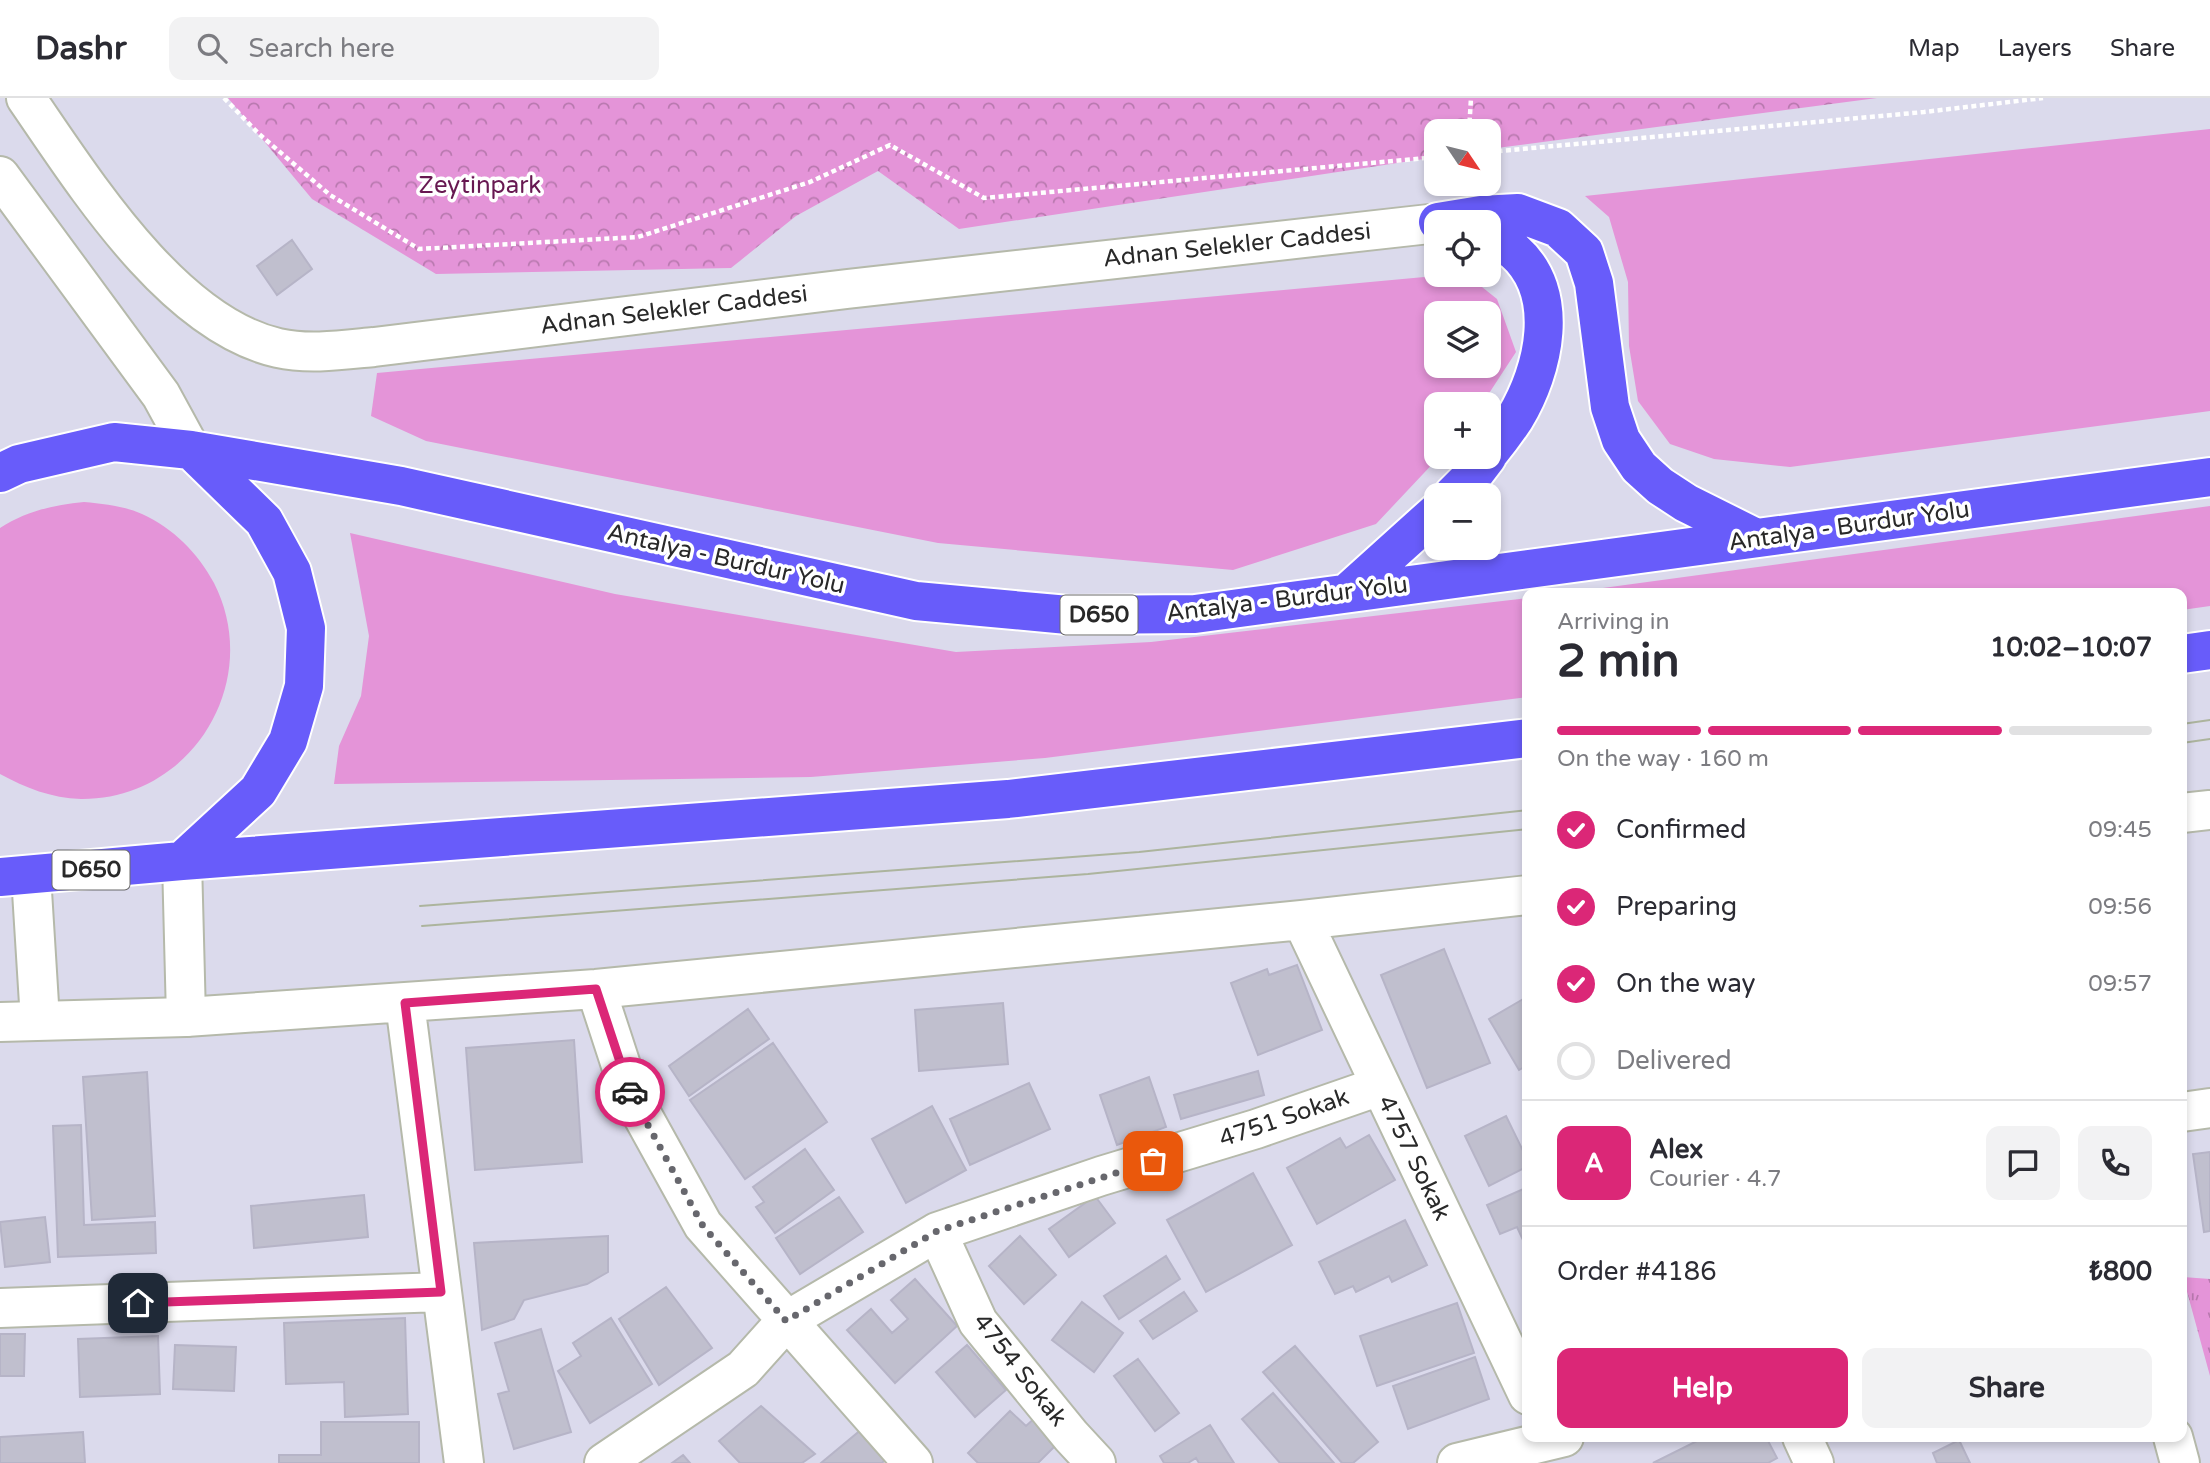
<!DOCTYPE html>
<meta charset="utf-8">
<style>
:root{--surface:#fff;--page:#f2f2f3;--text:#2b2b33;--muted:#7c7c81;--line:#e1e1e2;--accent:#db2777}
body{margin:0;font-family:"Varela Round",sans-serif;background:var(--page);color:var(--text);height:100vh;display:flex;flex-direction:column;font-size:26px;white-space:nowrap}
*{box-sizing:border-box;margin:0}
p{font-size:23px;color:var(--muted)}
.icon{flex:none;width:38px;height:38px;fill:none;stroke:currentColor;stroke-width:2;stroke-linecap:round;stroke-linejoin:round}
.map{position:relative;flex:1;overflow:hidden}
.drawer{position:absolute;left:1522px;top:490px;width:665px;height:854px;display:flex;flex-direction:column;background:var(--surface);border-radius:14px;box-shadow:0 4px 10px #0003}
.drawer>*{flex:none}
.needle{width:46px;rotate:125deg}
.fabs{position:absolute;left:1424px;top:21px;display:grid;gap:14px}
.fabs a{display:grid;place-items:center;width:77px;height:77px;border-radius:14px;background:var(--surface);box-shadow:0 4px 10px #0003;font-size:35px}
.pin{position:absolute;display:grid;place-items:center;width:60px;height:60px;color:#fff;margin:-30px;border-radius:14px;box-shadow:0 4px 10px #0006}
.courier{position:absolute;display:grid;place-items:center;width:70px;height:70px;margin:-35px;border:5px solid #db2777;border-radius:50%;background:#fff;color:#222;box-shadow:0 2px 9px #0007}
.summary em{font-style:normal;font-weight:800}
.summary div{display:flex;flex-direction:column-reverse}
.summary{display:flex;align-items:center;justify-content:space-between;height:119px;padding:0 35px}
h1{font-size:46px;font-weight:800;line-height:52px}
.bar{display:grid;grid-template-columns:repeat(4,1fr);gap:10px 7px;align-content:center;height:84px;padding:0 35px}
.bar i{height:9px;border-radius:5px;background:var(--line)}
.bar .current{background:var(--accent)}
.bar p{grid-column:span 4}
.line{display:flex;align-items:center;gap:18px;padding:0 35px;border-top:2px solid var(--line)}
.line div{flex:1}
.round{display:grid;place-items:center;flex:none;width:74px;height:74px;border-radius:14px;background:var(--page)}
ol{padding:0 35px;list-style:none}
li{display:flex;align-items:center;gap:21px;height:77px}
li p{margin-inline-start:auto}
li .icon{padding:7px;border-radius:50%;background:var(--accent);color:#fff;stroke-width:4}
li:last-child{color:var(--muted)}
li i{width:38px;height:38px;border:4px solid var(--line);border-radius:50%}
.primary-button{display:flex;gap:14px;margin-top:auto;padding:14px 35px}
.primary-button a{flex:1;height:80px;border-radius:14px;background:var(--accent);color:#fff;font-size:28px;font-weight:800;line-height:80px;text-align:center}
.primary-button a+a{background:var(--page);color:var(--text)}
header{display:flex;align-items:center;gap:42px;box-sizing:border-box;height:98px;padding:0 35px;background:var(--surface);border-bottom:2px solid var(--line)}
header strong{font-size:33px}
nav{display:flex;gap:38px;margin-inline-start:auto;font-size:24px}
.search{width:490px;height:63px;background:var(--page);display:flex;align-items:center;gap:18px;box-sizing:border-box;padding:0 24px;border-radius:14px;color:var(--muted);font-size:26px}
.map>svg:first-child{display:block}
</style>
<header>
<strong>Dashr</strong>
<div class="search"><svg class="icon" aria-label="search" viewBox="0 0 24 24"><circle cx="10" cy="10" r="6"/><path d="M15 15l6 6"/></svg>Search here</div>
<nav><a>Map</a><a>Layers</a><a>Share</a></nav>
</header>
<div class="map">
<svg width="2210" height="1365" viewBox="0 0 2210 1365">
<defs>
<pattern id="forest-crowns" width="20" height="18" patternUnits="userSpaceOnUse" patternTransform="scale(1.75)"><rect width="20" height="18" fill="#e494d8"/><path d="M2 6a3 3 0 1 1 6 0M12 15a3 3 0 1 1 6 0" fill="none" stroke="#b979af"/></pattern>
<pattern id="park-tufts" width="24" height="20" patternUnits="userSpaceOnUse" patternTransform="scale(1.75)"><rect width="24" height="20" fill="#e494d8"/><path d="M3 7l-1-3M5 7V3M7 7l1-3M15 17l-1-3M17 17v-4M19 17l1-3" fill="none" stroke="#b979af"/></pattern>
</defs>
<rect width="100%" height="100%" fill="#dbdaec"/>
<path fill="#e494d8" fill-rule="evenodd" d="M 2210,31 L 2210,313 L 1790,369 L 1714,361 L 1670,346 L 1638,303 L 1629,248 L 1628,184 L 1609,119 L 1585,98 Z
M 1446,177 L 1467,177 L 1497,201 L 1516,254 L 1482,306 L 1437,306 L 1437,359 L 1439,359 L 1376,426 L 1233,472 L 938,445 L 426,343 L 371,318 L 377,275 ZM 1437,215 L 1489,215 L 1489,268 L 1437,268 Z
M 84,404 C 104,406 124,408 142,416 C 173,430 198,455 214,485 C 264,583 192,702 81,701 C 51,700 26,690 0,676 L 0,430 C 26,413 54,407 84,404 Z
M 2210,408 L 2210,508 L 2182,512 L 2182,495 L 1566,495 Z
M 350,435 L 615,496 L 956,554 L 1151,544 L 1528,500 L 1528,599 L 1045,660 L 811,679 L 334,686 L 339,648 L 361,598 L 369,538 Z"/>
<path fill="url(#forest-crowns)" d="M 228,0 L 1877,0 L 1489,51 L 1489,33 L 1437,33 L 1437,59 L 959,131 L 878,73 L 796,118 L 731,170 L 436,176 L 312,101 Z"/>
<path fill="url(#park-tufts)" d="M 2183,1179 L 2210,1181 L 2210,1278 Z"/>
<path fill="#c0bfce" stroke="#b6b4c7" stroke-width="2" d="M 292,142 L 312,171 L 277,197 L 257,168 Z
M 1444,851 L 1490,965 L 1427,990 L 1381,877 Z
M 1297,867 L 1322,932 L 1258,957 L 1231,885 L 1267,871 L 1269,877 Z
M 1525,900 L 1528,905 L 1528,967 L 1519,972 L 1489,921 Z
M 1003,905 L 1008,966 L 919,973 L 915,912 Z
M 748,911 L 769,941 L 689,998 L 669,968 Z
M 574,942 L 582,1064 L 475,1072 L 466,950 Z
M 773,945 L 827,1024 L 745,1081 L 690,1002 Z
M 1258,973 L 1264,997 L 1181,1021 L 1174,997 Z
M 147,974 L 155,1118 L 92,1122 L 83,979 Z
M 1149,979 L 1166,1029 L 1117,1047 L 1100,997 Z
M 1029,985 L 1050,1031 L 970,1067 L 950,1021 Z
M 932,1008 L 966,1072 L 906,1105 L 872,1041 Z
M 1506,1018 L 1528,1063 L 1528,1068 L 1489,1088 L 1465,1038 Z
M 81,1027 L 84,1127 L 155,1124 L 156,1155 L 58,1159 L 53,1028 Z
M 1369,1037 L 1395,1082 L 1317,1126 L 1287,1070 L 1340,1040 L 1346,1050 Z
M 805,1051 L 834,1092 L 775,1135 L 756,1109 L 764,1104 L 753,1089 Z
M 2210,1054 L 2210,1133 L 2204,1134 L 2193,1056 Z
M 1253,1075 L 1292,1147 L 1206,1194 L 1167,1122 Z
M 1528,1089 L 1528,1153 L 1517,1129 L 1500,1136 L 1487,1107 Z
M 364,1097 L 368,1139 L 254,1150 L 251,1108 Z
M 1095,1098 L 1115,1125 L 1069,1159 L 1049,1131 Z
M 839,1099 L 863,1134 L 800,1176 L 776,1140 Z
M 45,1119 L 50,1164 L 5,1169 L 0,1124 Z
M 1405,1122 L 1427,1167 L 1392,1184 L 1389,1178 L 1356,1194 L 1353,1188 L 1335,1196 L 1319,1164 Z
M 608,1138 L 608,1174 L 587,1186 L 524,1202 L 514,1221 L 482,1232 L 474,1145 Z
M 1020,1138 L 1056,1177 L 1024,1206 L 989,1168 Z
M 1166,1158 L 1180,1181 L 1119,1221 L 1104,1198 Z
M 915,1181 L 957,1228 L 895,1285 L 847,1232 L 871,1211 L 892,1235 L 908,1221 L 891,1202 Z
M 666,1189 L 712,1250 L 659,1287 L 619,1221 Z
M 1184,1194 L 1197,1213 L 1153,1241 L 1140,1223 Z
M 1082,1204 L 1123,1235 L 1094,1274 L 1052,1242 Z
M 1457,1205 L 1474,1255 L 1377,1288 L 1360,1238 Z
M 405,1220 L 408,1316 L 345,1319 L 344,1284 L 286,1286 L 284,1225 Z
M 611,1220 L 652,1286 L 590,1325 L 558,1273 L 581,1258 L 573,1245 Z
M 541,1231 L 571,1334 L 514,1351 L 498,1296 L 509,1293 L 495,1245 Z
M 0,1236 L 25,1236 L 24,1278 L 0,1278 Z
M 158,1238 L 160,1296 L 80,1299 L 78,1241 Z
M 175,1247 L 236,1249 L 234,1293 L 173,1291 Z
M 967,1247 L 1006,1292 L 975,1319 L 936,1274 Z
M 1295,1248 L 1378,1344 L 1353,1365 L 1342,1365 L 1263,1274 Z
M 1475,1259 L 1489,1301 L 1408,1331 L 1393,1288 Z
M 1138,1261 L 1179,1315 L 1155,1333 L 1114,1278 Z
M 1273,1295 L 1334,1365 L 1280,1365 L 1242,1321 Z
M 761,1308 L 815,1356 L 802,1365 L 740,1365 L 719,1343 Z
M 1010,1313 L 1026,1328 L 1036,1319 L 1060,1343 L 1038,1365 L 978,1365 L 968,1355 Z
M 321,1324 L 419,1324 L 419,1365 L 279,1365 L 279,1357 L 321,1357 Z
M 1210,1327 L 1234,1365 L 1199,1365 L 1196,1360 L 1188,1365 L 1164,1365 L 1160,1358 Z
M 862,1331 L 886,1361 L 882,1365 L 821,1365 Z
M 83,1334 L 85,1365 L 0,1365 L 0,1339 Z
M 1705,1339 L 1766,1339 L 1777,1360 L 1768,1365 L 1653,1365 Z
M 1959,1342 L 1970,1365 L 1937,1365 L 1933,1355 Z
M 683,1357 L 690,1365 L 672,1365 Z"/>
<g fill="none" stroke-linecap="round" stroke-linejoin="round">
<defs>
<path id="minor" d="M 0,78 L 161,297 L 191,352
M 2182,715 L 2210,712
M 1302,822 L 1528,1297
M 596,891 L 630,995 L 703,1127 L 913,1365
M 405,905 L 464,1365
M 0,924 L 186,919 L 596,891 L 1302,822 L 1528,797
M 2182,1014 L 2210,1010
M 937,1134 L 978,1224 L 1071,1338 L 1096,1365
M 0,1210 L 441,1194
M 1802,1339 L 1814,1365
M 2173,1339 L 2180,1365
M 604,1365 L 743,1271 L 786,1223 L 937,1134 L 1101,1078 L 1256,1031 L 1380,988
M 1457,1365 L 1564,1339"/>
<path id="tertiary" d="M 182,763 L 186,919
M 31,777 L 40,922"/>
<path id="secondary" d="M 26,0 C 84,84 172,226 278,250 C 309,257 343,252 374,249 L 847,191 L 1429,126"/>
<path id="trunk" d="M 1438,124 L 1481,117 L 1518,115 L 1558,130 L 1584,154 L 1594,185 L 1610,309 L 1621,342 L 1639,369 L 1660,388 L 1686,405 L 1756,440
M 1489,141 C 1497,145 1507,148 1514,153 C 1562,195 1544,272 1515,320 C 1507,332 1498,344 1489,355
M 0,375 L 19,366 L 114,344 L 191,352 L 401,388 L 916,503 L 1068,517 L 1195,516 L 2210,379
M 1453,397 L 1474,376 L 1487,359
M 1347,495 L 1437,414
M 2182,556 L 2210,552
M 182,763 L 258,693 L 288,643 L 304,588 L 306,530 L 292,474 L 264,423 L 191,352
M 0,779 L 182,763 L 1008,701 L 1528,640"/>
</defs>
<use href="#minor" stroke="#b5b9aa" stroke-width="42"/>
<use href="#tertiary" stroke="#b5b9aa" stroke-width="42"/>
<use href="#secondary" stroke="#b5b9aa" stroke-width="42"/>
<use href="#trunk" stroke="#fff" stroke-width="42"/>
<path stroke="#fff" stroke-width="4.5" stroke-dasharray="5 3.5" stroke-linecap="butt" d="M 224,0 L 259,36 L 330,97 L 419,151 L 638,139 L 810,84 L 890,47 L 984,100 L 1437,59
M 1469,33 L 1471,0
M 1489,54 L 1924,14 L 2043,0"/>
<use href="#minor" stroke="#fff" stroke-width="38"/>
<use href="#tertiary" stroke="#fff" stroke-width="38"/>
<use href="#secondary" stroke="#fff" stroke-width="38"/>
<use href="#trunk" stroke="#685cfa" stroke-width="38"/>
<path stroke="#acb49d" stroke-width="2" d="M 2182,626 L 2210,622
M 2182,645 L 2210,641
M 420,808 L 1139,754 L 1528,712
M 422,828 L 1088,776 L 1528,731"/>
</g>
<g fill="none" stroke-linecap="round" stroke-linejoin="round">
<path stroke="#67676d" stroke-width="7" stroke-dasharray="0 12.6" d="M 630,994 L 703,1128 L 786,1223 L 937,1133 L 1153,1063"/>
<path stroke="#db2777" stroke-width="9" d="M 138,1205 L 441,1194 L 405,905 L 596,891 L 630,994"/>
</g>
<g text-anchor="middle" dominant-baseline="central" stroke-width="7" stroke-linejoin="round" paint-order="stroke">
<g fill="#fff" stroke="#696969" stroke-width="2">
<rect x="1060.5" y="497.5" width="77" height="39" rx="5"/>
<rect x="52.5" y="752.5" width="77" height="39" rx="5"/>
</g>
<g font-size="23" font-weight="bold" fill="#292929">
<text x="1099" y="517">D650</text>
<text x="91" y="772">D650</text>
</g>
<g font-size="24" fill="#671851" stroke="#fff">
<text x="480" y="87">Zeytinpark</text>
</g>
<g font-size="24" fill="#292929" stroke="#fff">
<text transform="translate(1237 147) rotate(-6)">Adnan Selekler Caddesi</text>
<text transform="translate(674 212) rotate(-7)">Adnan Selekler Caddesi</text>
<text transform="translate(1849 428) rotate(-8)">Antalya - Burdur Yolu</text>
<text transform="translate(726 461) rotate(13)">Antalya - Burdur Yolu</text>
<text transform="translate(1287 501) rotate(-7)">Antalya - Burdur Yolu</text>
<text transform="translate(1284 1020) rotate(-19)">4751 Sokak</text>
<text transform="translate(1414 1060) rotate(64)">4757 Sokak</text>
<text transform="translate(1020 1272) rotate(52)">4754 Sokak</text>
</g>
</g>
</svg>
<div class="fabs">
<a><svg class="needle" viewBox="-14 -14 28 28"><path d="M0-13l5 13h-10z" fill="#e53935"/><path d="M0 13l5-13h-10z" fill="#7c7c81"/></svg></a>
<a><svg class="icon" aria-label="locate" viewBox="0 0 24 24"><circle cx="12" cy="12" r="6"/><path d="M12 2v4M12 18v4M2 12h4M18 12h4"/></svg></a>
<a><svg class="icon" aria-label="layers" viewBox="0 0 24 24"><path d="M12 4l9 5-9 5-9-5zM3 14l9 5 9-5"/></svg></a>
<a>+</a>
<a>−</a>
</div>
<div class="pin" style="left:1153px;top:1063px;background:#ea580c"><svg class="icon" aria-label="bag" viewBox="0 0 24 24"><path d="M5 8h14l-1 12H6zM9 8a3 3 0 0 1 6 0"/></svg></div>
<div class="pin" style="left:138px;top:1205px;background:#1f2937"><svg class="icon" aria-label="home" viewBox="0 0 24 24"><path d="M3 11l9-7 9 7M6 9v11h12V9"/></svg></div>
<div class="courier" style="left:630px;top:994px"><svg class="icon" aria-label="car" viewBox="0 0 24 24"><path d="M5 17H2v-5l4-1 3-4h7l3 4 3 1v5h-3M9 17h6M6 11h13"/><circle cx="7" cy="17" r="2"/><circle cx="17" cy="17" r="2"/></svg></div>
<section class="drawer">
<div class="summary"><div><h1>2 min</h1><p>Arriving in</p></div><em>10:02–10:07</em></div>
<div class="bar"><i class="current"></i><i class="current"></i><i class="current"></i><i></i><p>On the way · 160 m</p></div>
<ol>
<li><svg class="icon" aria-label="check" viewBox="0 0 24 24"><path d="M5 12l5 5 9-10"/></svg>Confirmed<p>09:45</p></li>
<li><svg class="icon" aria-label="check" viewBox="0 0 24 24"><path d="M5 12l5 5 9-10"/></svg>Preparing<p>09:56</p></li>
<li><svg class="icon" aria-label="check" viewBox="0 0 24 24"><path d="M5 12l5 5 9-10"/></svg>On the way<p>09:57</p></li>
<li><i></i>Delivered</li>
</ol>
<div class="line" style="height:126px"><b class="round" style="background:var(--accent);color:#fff">A</b><div><b>Alex</b><p>Courier · 4.7</p></div><a class="round"><svg class="icon" aria-label="chat" viewBox="0 0 24 24"><path d="M4 5h16v11H9l-5 4z"/></svg></a><a class="round"><svg class="icon" aria-label="phone" viewBox="0 0 24 24"><path d="M5 4h4l2 5-3 2q2 4 5 5l2-3 5 2v4C11 20 4 13 5 4z"/></svg></a></div>
<div class="line" style="height:91px"><div>Order #4186</div><b>₺800</b></div>
<div class="primary-button"><a>Help</a><a>Share</a></div>
</section>
</div>
